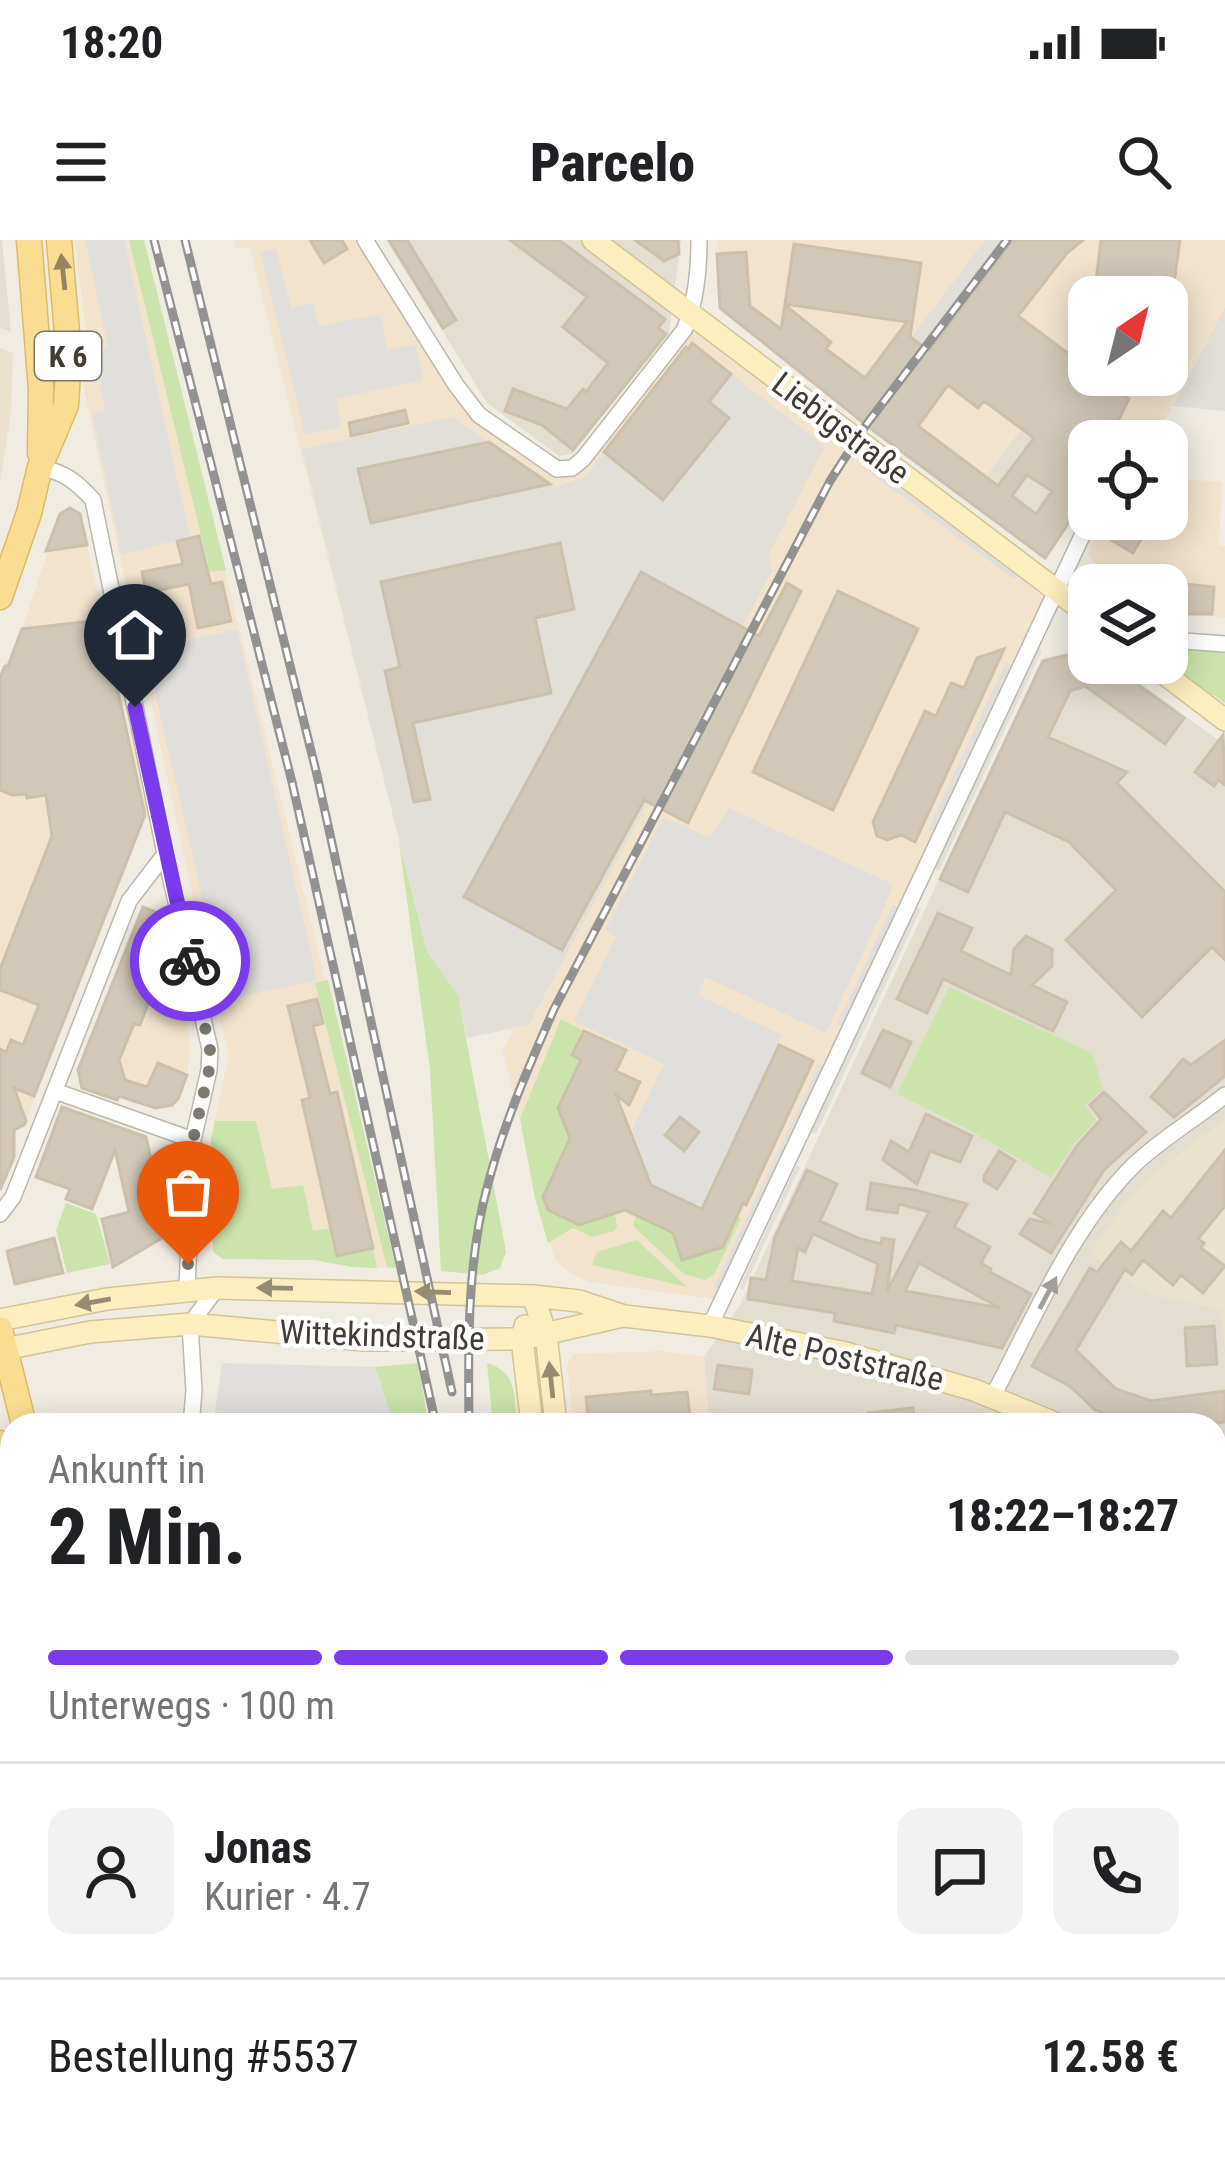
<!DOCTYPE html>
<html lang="de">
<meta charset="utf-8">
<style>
:root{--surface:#fff;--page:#f2f2f2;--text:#202124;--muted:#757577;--line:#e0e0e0;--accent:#7c3aed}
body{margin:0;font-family:"Roboto Condensed",sans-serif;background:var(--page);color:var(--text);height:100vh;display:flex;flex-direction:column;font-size:45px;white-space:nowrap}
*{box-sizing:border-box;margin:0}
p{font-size:39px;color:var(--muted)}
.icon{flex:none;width:66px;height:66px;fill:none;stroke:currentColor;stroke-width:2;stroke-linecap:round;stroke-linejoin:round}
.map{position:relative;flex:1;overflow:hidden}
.sheet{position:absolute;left:0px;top:1173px;width:1227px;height:744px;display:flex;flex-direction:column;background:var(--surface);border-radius:36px 36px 0 0;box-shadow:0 6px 30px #0003}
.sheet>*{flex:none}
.needle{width:78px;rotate:35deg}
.controls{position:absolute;left:1068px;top:36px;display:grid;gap:24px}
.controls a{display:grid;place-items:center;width:120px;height:120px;border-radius:24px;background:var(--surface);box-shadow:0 6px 30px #0003;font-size:60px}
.pin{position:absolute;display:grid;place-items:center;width:102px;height:102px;color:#fff;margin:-123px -51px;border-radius:50% 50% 50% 0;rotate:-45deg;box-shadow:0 0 12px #0007}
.pin .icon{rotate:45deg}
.courier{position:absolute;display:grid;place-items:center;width:120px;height:120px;margin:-60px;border:9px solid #7c3aed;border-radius:50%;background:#fff;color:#222;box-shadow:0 3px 15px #0007}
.summary em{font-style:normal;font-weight:800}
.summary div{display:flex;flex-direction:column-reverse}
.summary{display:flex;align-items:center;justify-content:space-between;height:204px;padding:0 48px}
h1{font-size:78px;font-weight:800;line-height:90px}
.bar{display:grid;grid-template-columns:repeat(4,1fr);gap:18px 12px;align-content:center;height:144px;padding:0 48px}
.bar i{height:15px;border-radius:9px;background:var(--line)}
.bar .current{background:var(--accent)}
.bar p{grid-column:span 4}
.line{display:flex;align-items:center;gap:30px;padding:0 48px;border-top:3px solid var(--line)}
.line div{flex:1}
.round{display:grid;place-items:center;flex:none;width:126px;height:126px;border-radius:24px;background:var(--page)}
.status{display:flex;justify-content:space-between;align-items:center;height:84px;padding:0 60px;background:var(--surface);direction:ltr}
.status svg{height:33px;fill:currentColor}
header{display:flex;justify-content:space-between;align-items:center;height:156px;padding:0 48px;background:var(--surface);font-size:54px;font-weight:800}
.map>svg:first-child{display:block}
</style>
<div class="status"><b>18:20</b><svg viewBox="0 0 49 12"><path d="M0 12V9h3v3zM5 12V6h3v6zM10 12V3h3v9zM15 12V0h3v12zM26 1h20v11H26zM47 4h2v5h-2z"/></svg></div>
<header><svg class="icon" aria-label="menu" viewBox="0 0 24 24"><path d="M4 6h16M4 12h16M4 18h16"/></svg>Parcelo<svg class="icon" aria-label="search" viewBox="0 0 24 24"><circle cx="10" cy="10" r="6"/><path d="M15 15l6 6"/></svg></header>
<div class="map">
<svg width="1225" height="1917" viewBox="0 0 1225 1917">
<rect width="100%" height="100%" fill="#f1ece2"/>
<path fill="#e4ded1" d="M 0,0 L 2,0 L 11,92 L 0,88 Z
M 386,0 L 681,0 L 669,94 L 572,214 L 559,216 L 487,163 Z
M 1038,166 L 1089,240 L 1066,286 L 1045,318 L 968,260 Z
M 1089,407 L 1089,423 L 1113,423 L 1225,505 L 1225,1917 L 1175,1917 L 1164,1905 L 1215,1905 L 1215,1185 L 709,1185 L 704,1117 L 740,1065 L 1042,419 Z
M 0,1294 L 12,1348 L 12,1401 L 0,1389 Z
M 784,1905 L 1008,1905 L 1019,1917 L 795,1917 Z"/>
<path fill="#f3e3cd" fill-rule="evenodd" d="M 75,0 L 144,0 L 396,1028 L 352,1027 L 315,1020 L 223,1019 L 213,1012 L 211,899 L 229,814 L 216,765 L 83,145 L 87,103 Z
M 234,0 L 365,0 L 479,175 L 557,229 L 571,228 L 691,73 L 1056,349 L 722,1060 L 588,1042 L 569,1032 L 556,1020 L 535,958 L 520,879 L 502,811 L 512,795 L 511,789 L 467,798 L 458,755 L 427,712 L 250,8 L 237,9 Z
M 718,0 L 985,0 L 853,174 L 722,72 Z
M 1013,0 L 1225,0 L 1225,67 L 1153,201 L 1089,201 L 1037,166 L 968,260 L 870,188 ZM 1089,57 L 1167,57 L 1167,135 L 1089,135 Z
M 1167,232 L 1181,239 L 1222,242 L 1219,305 L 1225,306 L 1225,377 L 1167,374 L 1167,345 L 1105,345 L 1088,313 L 1106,279 L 1167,279 Z
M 70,268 L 80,274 L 147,570 L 26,881 L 14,888 L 14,917 L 0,942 L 0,438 L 5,426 L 8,426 L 22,389 L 60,274 Z
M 143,667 L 165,676 L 191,807 L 187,835 L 178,859 L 172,865 L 155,868 L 127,859 L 117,860 L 82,848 L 78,830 Z
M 662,1111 L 704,1117 L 709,1185 L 573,1185 L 567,1125 L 573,1114 Z
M 0,1421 L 12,1432 L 12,1775 L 0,1784 Z"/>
<path fill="#e2ded8" d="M 985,0 L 1013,0 L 870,188 L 853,174 Z
M 1225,67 L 1225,171 L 1173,166 Z
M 731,134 L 825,206 L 768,316 L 772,331 L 529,784 L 467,798 L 458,755 L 427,712 L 302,209 L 453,177 L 556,247 L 585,237 L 604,212 L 663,260 L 729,178 L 709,162 Z"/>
<path fill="#eae2cc" d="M 0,108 L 13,113 L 11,173 L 0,242 Z
M 1225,879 L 1225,1109 L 1220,1070 L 1149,1054 L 1089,1014 L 1125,963 L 1151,936 Z"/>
<path fill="#cae4ac" d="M 129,0 L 144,0 L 226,330 L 210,332 Z
M 1192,406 L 1225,408 L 1225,463 L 1214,455 L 1210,458 L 1178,430 L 1180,415 Z
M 399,602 L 427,712 L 458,755 L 506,1012 L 500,1028 L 483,1035 L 441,1031 L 430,830 Z
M 328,740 L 396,1028 L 387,1027 L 315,743 Z
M 949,747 L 1092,813 L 1103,849 L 1085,865 L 1096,880 L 1074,904 L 1052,938 L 973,892 L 897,854 Z
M 561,779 L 584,791 L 572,815 L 581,820 L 558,868 L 570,898 L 543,957 L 548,970 L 579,985 L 615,974 L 617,986 L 614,991 L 592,997 L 573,988 L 548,1003 L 535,958 L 520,879 Z
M 215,881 L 256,881 L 272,949 L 303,945 L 313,991 L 330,988 L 337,1015 L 373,1008 L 377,1028 L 352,1027 L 315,1020 L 223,1019 L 213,1012 L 211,899 Z
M 66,963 L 96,974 L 110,1024 L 67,1033 L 56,990 Z
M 636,975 L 673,993 L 682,1020 L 723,1007 L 737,976 L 741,979 L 714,1035 L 705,1040 L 684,1034 L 633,986 Z
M 637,1000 L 687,1047 L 592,1025 L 597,1012 Z
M 419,1123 L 428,1185 L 394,1185 L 375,1127 Z
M 487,1123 C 519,1133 513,1156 517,1185 L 493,1185 Z
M 730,1905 L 784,1905 L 795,1917 L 741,1917 Z"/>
<path fill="#e1dfdb" d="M 85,0 L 124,0 L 190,296 L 122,315 L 92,174 L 105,170 L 93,111 L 108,107 Z
M 276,9 L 291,68 L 313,63 L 319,86 L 380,74 L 388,110 L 416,104 L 423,140 L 336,159 L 342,187 L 305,195 L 260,12 Z
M 872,228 L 1017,335 L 1014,339 L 869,232 Z
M 237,389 L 317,740 L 226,760 L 145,410 Z
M 1037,407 L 1042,410 L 939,631 L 934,628 Z
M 1006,422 L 1011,425 L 933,592 L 928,590 Z
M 729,568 L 894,645 L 826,793 L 705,737 L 698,755 L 782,795 L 702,967 L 652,944 L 632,890 L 664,824 L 574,781 L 616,697 L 605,690 L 664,577 L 710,598 Z
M 893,665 L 898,667 L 842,786 L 837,784 Z
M 916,667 L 921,669 L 816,894 L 811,892 Z
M 819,825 L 823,827 L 719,1049 L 714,1047 Z
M 796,926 L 800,927 L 743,1050 L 739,1048 Z
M 222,1123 L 375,1127 L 394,1185 L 213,1185 Z
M 44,1905 L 120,1905 L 123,1917 L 55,1917 Z"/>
<path fill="#d2c8b8" stroke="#ccc0ac" stroke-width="3" fill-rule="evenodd" d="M 310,0 L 342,0 L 347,9 L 324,23 Z
M 389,0 L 407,0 L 456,80 L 443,88 Z
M 510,0 L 559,0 L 665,79 L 658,88 L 666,94 L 573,210 L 542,185 L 505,171 L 513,149 L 567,169 L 583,149 L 586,152 L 608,123 L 563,87 L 587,57 Z
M 635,0 L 678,0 L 679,14 L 664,21 Z
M 1013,0 L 1083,0 L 1067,13 L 1018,76 L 1089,129 L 1089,135 L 1097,135 L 1129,159 L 1108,201 L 1089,201 L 1089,240 L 1066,287 L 1045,318 L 870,188 L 720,68 L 717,14 L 746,12 L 750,66 L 781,89 L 785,65 L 831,102 L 826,109 L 865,138 L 907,82 L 785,64 L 794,4 L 921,23 L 910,97 L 929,111 ZM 948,145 L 978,168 L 984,161 L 1034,198 L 998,246 L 918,186 ZM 1027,235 L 1052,251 L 1036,274 L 1012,256 Z
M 1101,0 L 1180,0 L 1172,57 L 1094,57 Z
M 692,103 L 731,134 L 709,162 L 729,178 L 663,260 L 604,212 L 686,107 L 688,109 Z
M 405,170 L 408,183 L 351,196 L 349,183 Z
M 489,202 L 550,244 L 371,283 L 358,229 Z
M 70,268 L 80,274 L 87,305 L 46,311 L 60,274 Z
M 1106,279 L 1153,279 L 1133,313 L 1098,292 Z
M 199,296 L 211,344 L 222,342 L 231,381 L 198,388 L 189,344 L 146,353 L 142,332 L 183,324 L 177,301 Z
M 560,303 L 574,369 L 535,378 L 551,453 L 413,483 L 430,559 L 414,562 L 385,431 L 400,427 L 381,342 Z
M 641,332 L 759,396 L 787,343 L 801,351 L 688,583 L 644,560 L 562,710 L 464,657 Z
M 1167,342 L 1214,347 L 1212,374 L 1167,374 Z
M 838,351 L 918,389 L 833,570 L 753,532 Z
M 102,380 L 145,575 L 34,856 L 14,848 L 26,881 L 24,885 L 14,890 L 14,917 L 0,950 L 0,809 L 6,812 L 11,800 L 23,805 L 39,765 L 0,750 L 0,729 L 52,596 L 46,555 L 27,558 L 26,554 L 12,555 L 0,550 L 0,438 L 5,426 L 8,426 L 22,389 Z
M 1004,409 L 915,602 L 901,595 L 887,600 L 877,596 L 873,582 L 925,471 L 936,476 L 951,443 L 964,448 L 977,418 Z
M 1089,410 L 1089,423 L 1108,423 L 1184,478 L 1165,504 L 1085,446 L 1070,451 L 1048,497 L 1127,532 L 1117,543 L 1225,652 L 1225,720 L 1212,707 L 1142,777 L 1066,700 L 1116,650 L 1069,602 L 1005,572 L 968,652 L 940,639 L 1043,421 Z
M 1223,495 L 1225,545 L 1218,540 L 1214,546 L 1195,532 Z
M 143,667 L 165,676 L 179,740 L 155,746 L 140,785 L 134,784 L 119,820 L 125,840 L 147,847 L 158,823 L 187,835 L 178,859 L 172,865 L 155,868 L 119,856 L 117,860 L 82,848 L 78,830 Z
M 938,673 L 972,688 L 961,711 L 1011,735 L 1014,709 L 1026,696 L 1052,709 L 1052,726 L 1032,745 L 1067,762 L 1053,791 L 943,739 L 927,773 L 897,759 Z
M 317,759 L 323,783 L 313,786 L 330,854 L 337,852 L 373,1008 L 337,1016 L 302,860 L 310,858 L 288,766 Z
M 883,790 L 911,802 L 890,847 L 862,833 Z
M 584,791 L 626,810 L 616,831 L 640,842 L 629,865 L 616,855 L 651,945 L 702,969 L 779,805 L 813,821 L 746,965 L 743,963 L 723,1007 L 682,1020 L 673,993 L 625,970 L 579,985 L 548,970 L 543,957 L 570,898 L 558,868 L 581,820 L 572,815 Z
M 1225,800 L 1225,836 L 1174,877 L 1151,857 L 1183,819 L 1191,825 Z
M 1104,852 L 1146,892 L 1104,930 L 1051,1013 L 1020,994 L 1030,979 L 1052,984 L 1034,973 L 1076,907 L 1101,879 L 1090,865 Z
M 62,867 L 146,897 L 166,988 L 160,989 L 162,998 L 113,1027 L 102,979 L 129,972 L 115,910 L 92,969 L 66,959 L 70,949 L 36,937 Z
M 926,874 L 972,896 L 960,922 L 930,911 L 917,944 L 883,920 L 891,901 L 909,912 Z
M 680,877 L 699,892 L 684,911 L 665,895 Z
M 1225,910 L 1225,966 L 1198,999 L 1204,1003 L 1201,1008 L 1225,1026 L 1203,1053 L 1181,1035 L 1173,1045 L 1143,1020 L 1132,1035 L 1125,1029 L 1076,1110 L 1116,1149 L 1151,1161 L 1225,1151 L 1225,1182 L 1202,1185 L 1137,1185 L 1095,1170 L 1071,1147 L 1032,1126 L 1090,1028 L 1097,1032 L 1121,1002 L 1131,1011 L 1163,971 L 1171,978 Z
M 999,911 L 1015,921 L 997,949 L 984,941 L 984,936 Z
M 807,930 L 837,944 L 820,981 L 861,999 L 881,1004 L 882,998 L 894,1000 L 887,1051 L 929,972 L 899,964 L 897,973 L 867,969 L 871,943 L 914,950 L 967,964 L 954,987 L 990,1007 L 981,1023 L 991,1029 L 990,1032 L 1031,1054 L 1002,1108 L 896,1085 L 894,1093 L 834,1081 L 835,1073 L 748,1059 L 751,1038 L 766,1040 L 775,997 ZM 813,994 L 878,1024 L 872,1054 L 792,1041 L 798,1008 L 805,1012 ZM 919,1023 L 1000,1068 L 905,1051 Z
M 54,998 L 63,1033 L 15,1044 L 7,1011 Z
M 1214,1086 L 1217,1124 L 1187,1126 L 1185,1088 Z
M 718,1125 L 752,1130 L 749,1154 L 714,1149 Z
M 651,1151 L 651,1155 L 687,1152 L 691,1185 L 589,1185 L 586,1157 Z
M 913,1168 L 916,1185 L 870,1185 L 868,1173 Z"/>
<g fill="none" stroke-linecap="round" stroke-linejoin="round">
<defs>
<path id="street" d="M 365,0 L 456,145 L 479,175 L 557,229 L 572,228 L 583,219 L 684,90 C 696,63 699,30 699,0
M 40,227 C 65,233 76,241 93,260 L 165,614 L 210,809 L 209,830 L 193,900 L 187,1049
M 1167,412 L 1185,401 L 1225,404
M 55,851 L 193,900
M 0,974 L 13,957 L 129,661 L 165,614
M 710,1086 L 1090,279
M 993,1156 C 1033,1080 1073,984 1135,924 C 1162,898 1196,879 1225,855
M 191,1185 L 194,1151 L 190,1084 L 217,1048
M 0,1400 L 12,1412
M 0,1824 L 12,1816
M 1215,1877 L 1225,1868
M 0,1886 L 12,1899
M 17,1905 L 28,1917
M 504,1905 L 506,1917
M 1021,1905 L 1032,1917
M 324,1917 L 398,1905
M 1166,1917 L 1180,1905"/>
<path id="secondary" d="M 593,0 L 1089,375
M 1150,423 L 1225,480
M 533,1056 L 546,1094 L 556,1185
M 0,1080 L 107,1059 L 217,1048 L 533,1056 L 579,1061 L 624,1076 L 710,1086 L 846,1113 L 974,1150 L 1060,1185
M 525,1086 L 522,1099 L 532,1185
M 0,1110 L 90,1092 L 190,1084 L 363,1100 L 522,1099 L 623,1076
M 1215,1209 L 1225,1208
M 1094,1905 L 1105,1917"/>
<path id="primary" d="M 29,0 L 41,149 L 40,213
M 0,357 L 29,273 L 40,227 L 66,165 L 69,115 L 59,0
M 0,1089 L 24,1185
M 0,1203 L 4,1218 L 12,1232
M 155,1905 L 158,1917"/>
</defs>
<use href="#street" stroke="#beb7a9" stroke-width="18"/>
<use href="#secondary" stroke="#d3c295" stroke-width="24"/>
<use href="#primary" stroke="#dfba62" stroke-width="27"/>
<use href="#street" stroke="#fff" stroke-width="15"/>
<use href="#secondary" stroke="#fdeec0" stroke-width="21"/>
<use href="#primary" stroke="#fbdd91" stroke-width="24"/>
<defs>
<path id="rail" d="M 154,0 L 292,542 L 436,1185
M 185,0 L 317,535 L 452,1152
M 469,1185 C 468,1107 467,1019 488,944 C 504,883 529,826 554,769 L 830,241 L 866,185 L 1007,0
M 568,1905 L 571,1917
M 594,1905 L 597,1917
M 615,1905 L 619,1917
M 719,1905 L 729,1917"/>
</defs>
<use href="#rail" stroke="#929292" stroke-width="9"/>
<use href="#rail" stroke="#fff" stroke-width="4.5" stroke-dasharray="14" stroke-linecap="butt"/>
</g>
<defs><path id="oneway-solid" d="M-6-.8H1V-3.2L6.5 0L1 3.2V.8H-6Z" transform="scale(3)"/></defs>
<use fill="#95845d" href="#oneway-solid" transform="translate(63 32) rotate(-96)"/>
<g fill="#968c72">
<use href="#oneway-solid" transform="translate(275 1048) rotate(-179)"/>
<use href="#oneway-solid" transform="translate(433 1052) rotate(-178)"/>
<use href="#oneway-solid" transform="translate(93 1062) rotate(170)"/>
<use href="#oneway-solid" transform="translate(551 1140) rotate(-96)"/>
</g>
<use fill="#a09e99" href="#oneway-solid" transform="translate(1048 1053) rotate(-62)"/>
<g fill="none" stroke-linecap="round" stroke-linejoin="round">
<path stroke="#7f7a70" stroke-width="12" stroke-dasharray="0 21.6" d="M 188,1024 L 193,900 L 209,830 L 210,809 L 190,721"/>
<path stroke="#7c3aed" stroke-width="15" d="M 135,467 L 190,721"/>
</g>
<g text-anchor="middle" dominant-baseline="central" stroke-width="9" stroke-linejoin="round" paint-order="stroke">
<rect fill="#fff" stroke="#7b7670" stroke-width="3" x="35" y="92" width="66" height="48" rx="9"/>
<g font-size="30" font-weight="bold" fill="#423c33">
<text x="68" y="116">K 6</text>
</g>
<g font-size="33" fill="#423c33" stroke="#fff">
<text transform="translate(841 188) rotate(37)">Liebigstraße</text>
<text transform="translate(382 1095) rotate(2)">Wittekindstraße</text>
<text transform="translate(845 1117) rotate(13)">Alte Poststraße</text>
</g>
</g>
</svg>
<div class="controls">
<a><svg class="needle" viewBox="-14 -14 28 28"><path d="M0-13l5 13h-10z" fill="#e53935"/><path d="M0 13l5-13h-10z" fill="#757577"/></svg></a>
<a><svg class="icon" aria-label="locate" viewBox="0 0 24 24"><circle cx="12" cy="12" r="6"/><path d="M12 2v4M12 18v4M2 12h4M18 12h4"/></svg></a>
<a><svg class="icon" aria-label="layers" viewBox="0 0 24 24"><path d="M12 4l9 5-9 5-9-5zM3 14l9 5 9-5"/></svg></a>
</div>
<div class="pin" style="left:188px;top:1024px;background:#ea580c"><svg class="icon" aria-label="bag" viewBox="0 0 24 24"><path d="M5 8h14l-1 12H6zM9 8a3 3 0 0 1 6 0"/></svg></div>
<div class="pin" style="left:135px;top:467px;background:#1f2937"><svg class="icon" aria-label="home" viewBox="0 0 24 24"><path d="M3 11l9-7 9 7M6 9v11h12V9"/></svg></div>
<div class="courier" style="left:190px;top:721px"><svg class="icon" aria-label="bike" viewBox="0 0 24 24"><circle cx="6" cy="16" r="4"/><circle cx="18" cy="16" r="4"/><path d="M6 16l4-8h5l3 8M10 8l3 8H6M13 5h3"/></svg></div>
<section class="sheet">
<div class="summary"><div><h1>2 Min.</h1><p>Ankunft in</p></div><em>18:22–18:27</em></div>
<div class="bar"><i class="current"></i><i class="current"></i><i class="current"></i><i></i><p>Unterwegs · 100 m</p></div>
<div class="line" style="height:216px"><a class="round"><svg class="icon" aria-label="person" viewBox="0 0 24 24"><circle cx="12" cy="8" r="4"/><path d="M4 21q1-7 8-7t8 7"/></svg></a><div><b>Jonas</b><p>Kurier · 4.7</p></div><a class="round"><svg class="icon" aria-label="chat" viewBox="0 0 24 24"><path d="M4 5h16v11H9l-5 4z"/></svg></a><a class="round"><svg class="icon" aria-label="phone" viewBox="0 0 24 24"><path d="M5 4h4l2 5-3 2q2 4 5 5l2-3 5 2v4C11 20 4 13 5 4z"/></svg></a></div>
<div class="line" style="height:156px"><div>Bestellung #5537</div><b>12.58 €</b></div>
</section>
</div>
